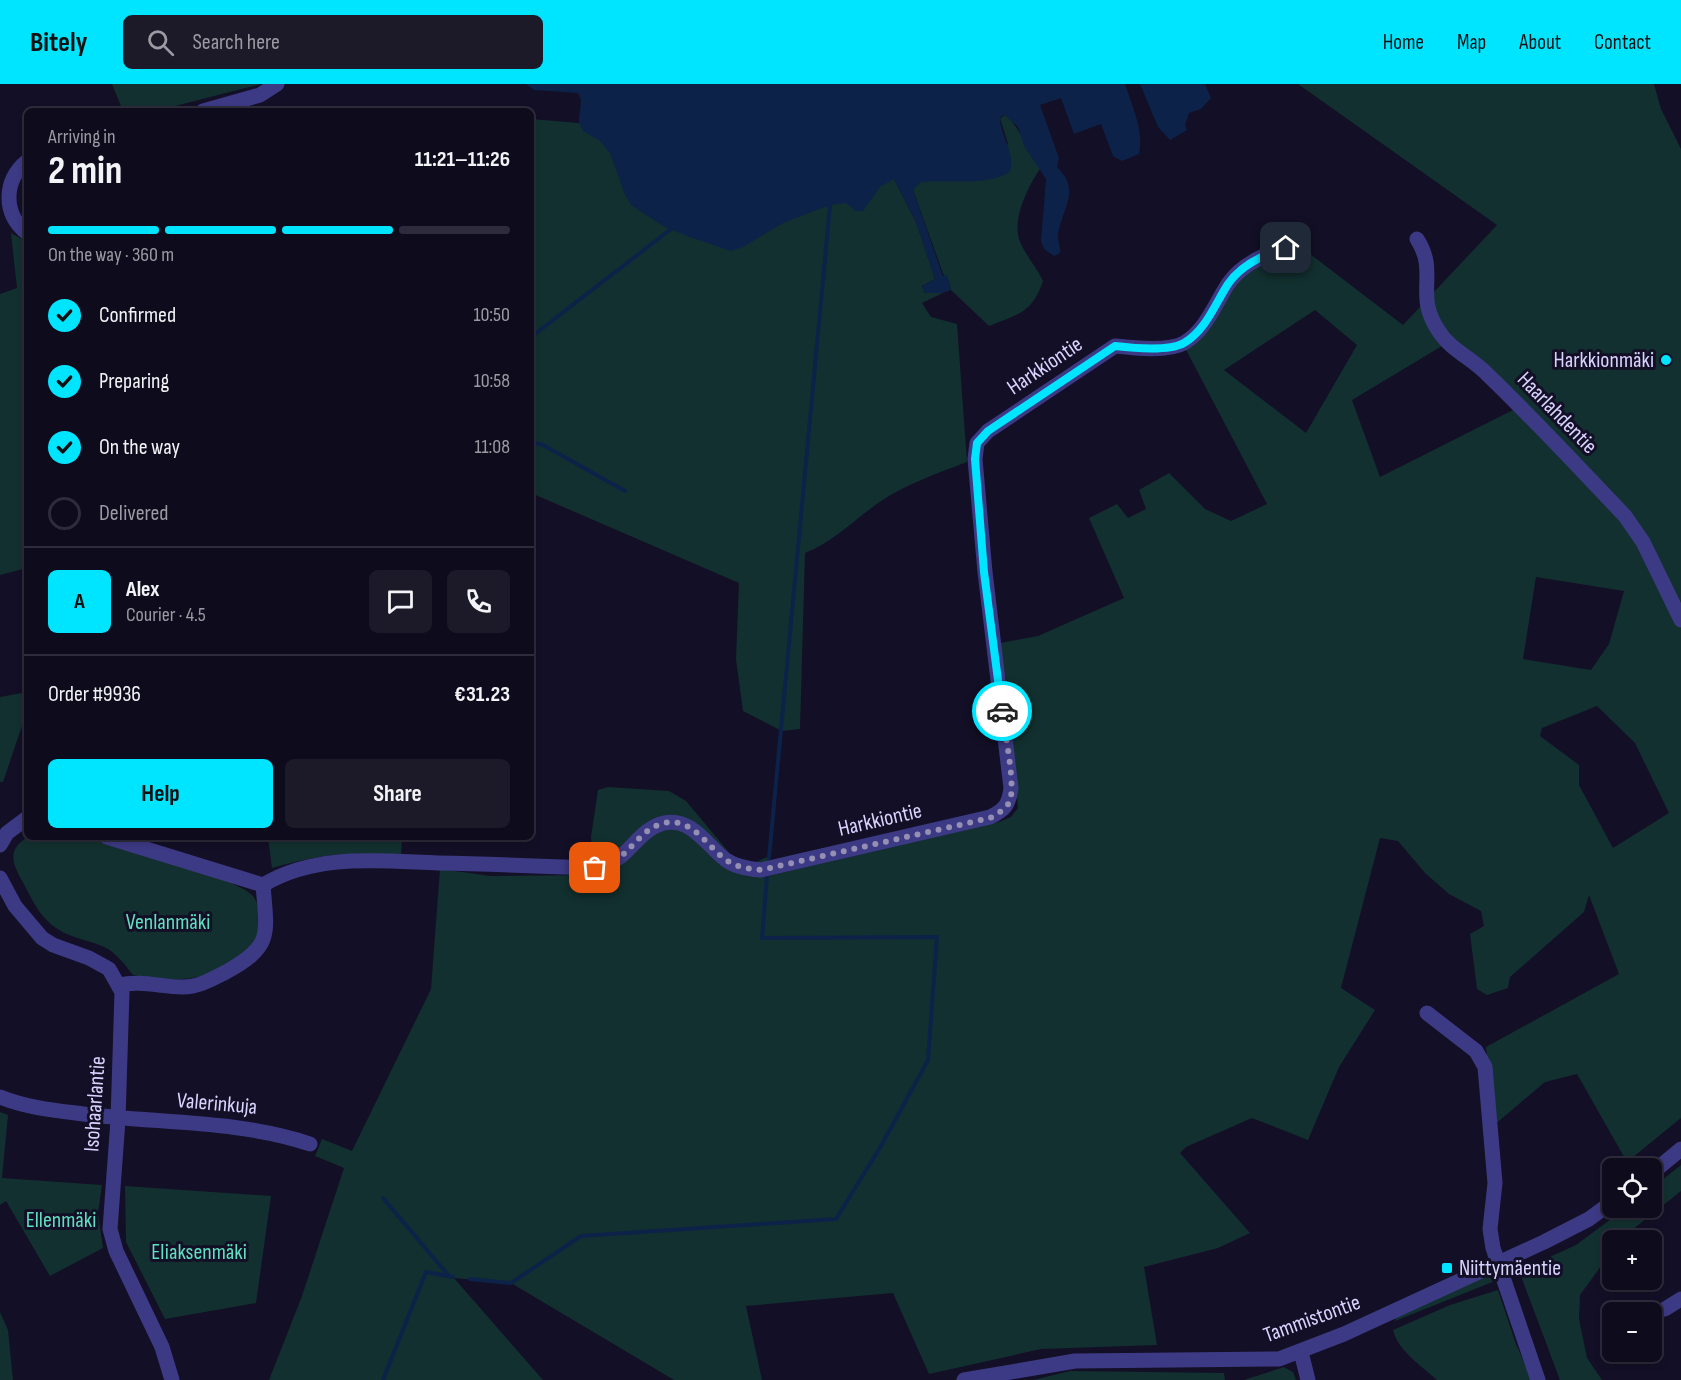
<!DOCTYPE html>
<meta charset="utf-8">
<style>
:root{--surface:#0e0b1c;--page:#1c1929;--text:#f1f3f6;--muted:#9b9ba3;--line:#2e2b3b;--accent:#00e5ff}
body{margin:0;font-family:"Sofia Sans Condensed",sans-serif;background:var(--page);color:var(--text);height:100vh;display:flex;flex-direction:column;font-size:22px;white-space:nowrap}
*{box-sizing:border-box;margin:0}
p{font-size:20px;color:var(--muted)}
.icon{flex:none;width:33px;height:33px;fill:none;stroke:currentColor;stroke-width:2;stroke-linecap:round;stroke-linejoin:round}
.map{position:relative;flex:1;overflow:hidden}
.sheet{position:absolute;left:24px;top:24px;width:510px;height:732px;display:flex;flex-direction:column;background:var(--surface);border-radius:9px;box-shadow:0 3px 9px #0003,0 0 0 2px var(--line)}
.sheet>*{flex:none}
.tools{position:absolute;left:1602px;top:1074px;display:grid;gap:12px}
.tools a{display:grid;place-items:center;width:60px;height:60px;border-radius:9px;background:var(--surface);box-shadow:0 3px 9px #0003,0 0 0 2px var(--line);font-size:30px}
.pin{position:absolute;display:grid;place-items:center;width:51px;height:51px;color:#fff;margin:-26px;border-radius:12px;box-shadow:0 3px 9px #0006}
.courier{position:absolute;display:grid;place-items:center;width:60px;height:60px;margin:-30px;border:4px solid #00e5ff;border-radius:50%;background:#fff;color:#222;box-shadow:0 2px 8px #0007}
.overview em{font-style:normal;font-weight:700}
.overview div{display:flex;flex-direction:column-reverse}
.overview{display:flex;align-items:center;justify-content:space-between;height:102px;padding:0 24px}
h1{font-size:39px;font-weight:700;line-height:45px}
.bar{display:grid;grid-template-columns:repeat(4,1fr);gap:9px 6px;align-content:center;height:72px;padding:0 24px}
.bar i{height:8px;border-radius:4px;background:var(--line)}
.bar .on{background:var(--accent)}
.bar p{grid-column:span 4}
.line{display:flex;align-items:center;gap:15px;padding:0 24px;border-top:2px solid var(--line)}
.line div{flex:1}
.round{display:grid;place-items:center;flex:none;width:63px;height:63px;border-radius:9px;background:var(--page)}
ol{padding:0 24px;list-style:none}
li{display:flex;align-items:center;gap:18px;height:66px}
li p{margin-inline-start:auto}
li .icon{padding:6px;border-radius:50%;background:var(--accent);color:#111;stroke-width:4}
li:last-child{color:var(--muted)}
li i{width:33px;height:33px;border:3px solid var(--line);border-radius:50%}
.button{display:flex;gap:12px;margin-top:auto;padding:12px 24px}
.button a{flex:1;height:69px;border-radius:9px;background:var(--accent);color:#111;font-size:24px;font-weight:700;line-height:69px;text-align:center}
.button a+a{background:var(--page);color:var(--text)}
header{display:flex;align-items:center;gap:36px;box-sizing:border-box;height:84px;padding:0 30px;background:var(--accent);color:#111}
header strong{font-size:28px}
nav{display:flex;gap:33px;margin-inline-start:auto;font-size:21px}
.search{width:420px;height:54px;background:var(--page);display:flex;align-items:center;gap:15px;box-sizing:border-box;padding:0 21px;border-radius:9px;color:var(--muted);font-size:22px}
.map>svg:first-child{display:block}
</style>
<header>
<strong>Bitely</strong>
<div class="search"><svg class="icon" aria-label="search" viewBox="0 0 24 24"><circle cx="10" cy="10" r="6"/><path d="M15 15l6 6"/></svg>Search here</div>
<nav><a>Home</a><a>Map</a><a>About</a><a>Contact</a></nav>
</header>
<div class="map">
<svg width="1681" height="1296" viewBox="0 0 1681 1296">
<rect width="100%" height="100%" fill="#130f26"/>
<path fill="#12302f" fill-rule="evenodd" d="M 112,0 L 261,0 L 156,27 L 123,27 Z
M 1298,0 L 1654,0 L 1661,25 L 1681,65 L 1681,1034 L 1627,1078 L 1577,990 L 1545,998 L 1493,1042 L 1486,963 L 1619,890 L 1589,811 L 1584,828 L 1510,893 L 1508,904 L 1487,911 L 1477,905 L 1470,850 L 1484,842 L 1481,827 L 1449,810 L 1425,789 L 1398,757 L 1380,754 L 1341,904 L 1375,926 L 1339,983 L 1308,1056 L 1252,1034 L 1186,1063 L 1180,1069 L 1250,1149 L 1218,1164 L 1144,1183 L 1157,1261 L 1041,1265 L 929,1290 L 893,1209 L 746,1222 L 762,1296 L 674,1296 L 511,1199 L 454,1194 L 543,1296 L 269,1296 L 302,1212 L 344,1084 L 315,1072 L 322,1055 L 352,1067 L 431,905 L 440,785 L 491,792 L 593,791 L 591,753 L 598,706 L 608,703 L 669,707 L 686,717 L 732,772 L 754,779 L 769,772 L 768,792 L 999,738 L 1011,733 L 1018,724 L 1009,617 L 1000,559 L 1038,552 L 1124,514 L 1089,434 L 1117,420 L 1128,434 L 1146,425 L 1139,406 L 1169,389 L 1205,425 L 1231,437 L 1267,420 L 1183,260 L 1229,198 L 1286,164 L 1301,163 L 1403,241 L 1497,141 ZM 1315,226 L 1357,261 L 1306,349 L 1224,286 ZM 1447,259 L 1519,323 L 1380,393 L 1352,316 ZM 1536,493 L 1624,507 L 1609,560 L 1591,586 L 1523,575 ZM 1597,622 L 1635,659 L 1669,729 L 1613,764 L 1579,701 L 1579,681 L 1540,652 L 1542,644 Z
M 580,25 L 894,95 L 916,138 L 935,195 L 922,202 L 925,209 L 943,209 L 922,219 L 931,233 L 957,240 L 967,378 C 938,389 904,401 878,419 C 853,437 833,458 805,469 L 800,645 L 782,647 L 743,627 L 736,575 L 739,499 L 531,409 L 531,35 L 579,39 Z
M 1005,31 C 1019,40 1028,69 1040,85 C 1028,102 1010,139 1021,160 C 1027,173 1037,184 1043,197 C 1032,229 1019,230 989,242 L 951,206 L 947,192 L 944,192 L 913,106 L 926,86 L 1008,60 L 1000,34 Z
M 11,149 L 27,158 L 27,484 L 0,491 L 0,210 L 17,204 Z
M 27,608 L 27,627 L 3,698 L 0,698 L 0,613 Z
M 28,753 C 48,753 73,749 93,753 C 117,759 241,796 253,812 C 262,824 259,842 257,857 C 215,897 188,900 133,891 C 126,882 120,874 111,867 C 95,856 73,856 56,844 C 41,833 36,823 28,808 C 19,789 0,769 28,753 Z
M 268,753 L 402,753 L 401,772 C 350,767 321,770 272,784 Z
M 0,1028 L 8,1031 L 2,1094 L 102,1101 L 98,1129 L 103,1164 L 50,1192 L 6,1117 L 0,1121 Z
M 1681,1081 L 1681,1107 L 1632,1146 L 1622,1156 L 1612,1156 L 1612,1167 L 1580,1211 L 1579,1235 L 1587,1274 L 1602,1296 L 1560,1296 L 1519,1187 L 1576,1161 L 1626,1124 L 1652,1124 L 1652,1104 Z
M 125,1102 L 271,1112 L 256,1219 L 165,1235 L 126,1158 Z
M 1486,1191 L 1495,1197 L 1395,1237 L 1396,1233 Z
M 1498,1206 L 1516,1260 L 1532,1296 L 1437,1296 C 1422,1282 1398,1267 1393,1246 L 1450,1221 Z
M 0,1228 L 8,1246 L 13,1296 L 0,1296 Z
M 1284,1283 L 1293,1288 L 1296,1296 L 1244,1296 Z
M 1070,1287 L 1224,1289 L 1225,1296 L 1033,1296 Z"/>
<path fill="#0c2248" d="M 526,0 L 1125,0 C 1132,22 1144,46 1139,70 L 1122,77 L 1113,72 L 1101,40 L 1074,50 L 1061,14 L 1040,21 L 1059,74 L 1057,83 C 1081,107 1063,122 1058,150 C 1057,157 1061,162 1060,169 L 1054,172 L 1044,165 L 1041,157 L 1046,95 L 1024,62 L 1018,43 L 1005,31 L 1000,33 C 1000,52 1016,69 1010,88 C 985,103 948,95 921,98 L 913,106 L 943,192 L 947,191 L 951,206 L 943,209 L 925,209 L 922,202 L 935,195 L 916,138 L 894,95 L 880,103 L 863,127 L 856,127 L 846,119 L 830,121 L 783,139 L 743,163 L 731,167 L 687,152 L 663,142 L 631,121 L 625,111 L 610,69 L 600,57 L 583,47 L 579,39 L 581,16 L 578,9 L 534,6 Z
M 1140,0 L 1205,0 L 1211,14 L 1201,25 L 1189,29 L 1185,41 L 1187,46 L 1170,56 L 1158,43 Z"/>
<g fill="none" stroke-linecap="round" stroke-linejoin="round">
<path stroke="#0c2248" stroke-width="4" d="M 531,253 L 671,145
M 531,358 L 543,361 L 625,407
M 769,774 L 830,121
M 383,1114 L 449,1192
M 470,1195 L 511,1199 L 581,1152 L 836,1135 L 881,1062 L 928,976 L 937,853 L 762,854 L 767,792
M 383,1296 L 426,1188 L 453,1193"/>
<path stroke="#3d3a85" stroke-width="15" d="M 203,27 L 260,11 L 277,0
M 27,77 C 3,97 3,130 27,149
M 1417,155 C 1439,189 1414,210 1438,246 C 1450,266 1472,274 1488,291 C 1535,336 1580,385 1625,432 L 1643,458 L 1681,536
M 107,753 L 263,801
M 0,761 L 7,749 L 27,734
M 0,794 L 15,822 L 42,854 L 53,861 L 89,874 L 109,885 L 122,908 L 118,1036 L 110,1145 L 116,1167 L 162,1263 L 172,1296
M 119,901 C 141,896 161,903 183,903 C 199,903 212,895 226,888 C 273,862 267,851 263,801 C 316,769 379,777 438,779 C 490,780 543,782 595,784 C 604,781 613,778 620,773 C 635,761 644,744 664,739 C 692,733 707,762 726,776 C 736,783 749,785 761,786 L 990,733 C 1005,726 1009,720 1011,704 L 985,488 L 975,375 L 977,359 L 988,347 L 1115,262 C 1133,264 1168,268 1184,259 C 1206,246 1215,220 1228,200 C 1241,181 1265,170 1286,164
M 1427,929 L 1476,967 L 1485,983 L 1495,1099 L 1490,1145 L 1493,1164 L 1538,1296
M 0,1013 C 25,1023 50,1026 76,1029 C 154,1040 235,1035 310,1060
M 1665,1225 L 1681,1215"/>
<path stroke="#3d3a85" stroke-width="15" d="M 1652,1089 L 1681,1065
M 1301,1268 L 1308,1296
M 964,1296 L 1075,1277 L 1279,1275 L 1344,1250 L 1544,1158 L 1589,1135 L 1612,1118"/>
</g>
<g fill="none" stroke-linecap="round" stroke-linejoin="round">
<path stroke="#948fb3" stroke-width="6" stroke-dasharray="0 10.8" d="M 595,784 C 604,781 613,778 620,773 C 635,761 644,744 664,739 C 692,733 707,762 726,776 C 736,783 749,785 761,786 L 990,734 C 997,730 1004,726 1009,719 C 1017,704 1004,646 1002,627"/>
<path stroke="#00e5ff" stroke-width="8" d="M 1002,627 L 984,488 L 975,375 L 977,359 L 988,347 L 1115,262 C 1132,264 1168,268 1184,259 C 1206,246 1215,220 1228,200 C 1241,181 1265,170 1286,164"/>
</g>
<g fill="#00e5ff" stroke="#130f26" stroke-width="2">
<circle cx="1666" cy="276" r="6"/>
<rect x="1441" y="1178" width="12" height="12" rx="3"/>
</g>
<g text-anchor="middle" dominant-baseline="central" stroke-width="6" stroke-linejoin="round" paint-order="stroke">
<g font-size="22" fill="#d9d4ff" stroke="#130f26" text-anchor="end">
<text x="1654" y="276">Harkkionmäki</text>
<text x="1459" y="1184" text-anchor="start">Niittymäentie</text>
</g>
<g font-size="22" fill="#d9d4ff" stroke="#130f26">
<text transform="translate(1045 282) rotate(-34)">Harkkiontie</text>
<text transform="translate(1557 329) rotate(46)">Haarlahdentie</text>
<text transform="translate(880 736) rotate(-13)">Harkkiontie</text>
<text transform="translate(95 1020) rotate(-86)">Isohaarlantie</text>
<text transform="translate(217 1020) rotate(5)">Valerinkuja</text>
<text transform="translate(1312 1235) rotate(-20)">Tammistontie</text>
</g>
<g font-size="22" fill="#5fe0c0" stroke="#130f26">
<text x="168" y="838">Venlanmäki</text>
<text x="61" y="1136">Ellenmäki</text>
<text x="199" y="1168">Eliaksenmäki</text>
</g>
</g>
</svg>
<div class="tools">
<a><svg class="icon" aria-label="locate" viewBox="0 0 24 24"><circle cx="12" cy="12" r="6"/><path d="M12 2v4M12 18v4M2 12h4M18 12h4"/></svg></a>
<a>+</a>
<a>−</a>
</div>
<div class="pin" style="left:595px;top:784px;background:#ea580c"><svg class="icon" aria-label="bag" viewBox="0 0 24 24"><path d="M5 8h14l-1 12H6zM9 8a3 3 0 0 1 6 0"/></svg></div>
<div class="pin" style="left:1286px;top:164px;background:#1f2937"><svg class="icon" aria-label="home" viewBox="0 0 24 24"><path d="M3 11l9-7 9 7M6 9v11h12V9"/></svg></div>
<div class="courier" style="left:1002px;top:627px"><svg class="icon" aria-label="car" viewBox="0 0 24 24"><path d="M5 17H2v-5l4-1 3-4h7l3 4 3 1v5h-3M9 17h6M6 11h13"/><circle cx="7" cy="17" r="2"/><circle cx="17" cy="17" r="2"/></svg></div>
<section class="sheet">
<div class="overview"><div><h1>2 min</h1><p>Arriving in</p></div><em>11:21–11:26</em></div>
<div class="bar"><i class="on"></i><i class="on"></i><i class="on"></i><i></i><p>On the way · 360 m</p></div>
<ol>
<li><svg class="icon" aria-label="check" viewBox="0 0 24 24"><path d="M5 12l5 5 9-10"/></svg>Confirmed<p>10:50</p></li>
<li><svg class="icon" aria-label="check" viewBox="0 0 24 24"><path d="M5 12l5 5 9-10"/></svg>Preparing<p>10:58</p></li>
<li><svg class="icon" aria-label="check" viewBox="0 0 24 24"><path d="M5 12l5 5 9-10"/></svg>On the way<p>11:08</p></li>
<li><i></i>Delivered</li>
</ol>
<div class="line" style="height:108px"><b class="round" style="background:var(--accent);color:#111">A</b><div><b>Alex</b><p>Courier · 4.5</p></div><a class="round"><svg class="icon" aria-label="chat" viewBox="0 0 24 24"><path d="M4 5h16v11H9l-5 4z"/></svg></a><a class="round"><svg class="icon" aria-label="phone" viewBox="0 0 24 24"><path d="M5 4h4l2 5-3 2q2 4 5 5l2-3 5 2v4C11 20 4 13 5 4z"/></svg></a></div>
<div class="line" style="height:78px"><div>Order #9936</div><b>€31.23</b></div>
<div class="button"><a>Help</a><a>Share</a></div>
</section>
</div>
